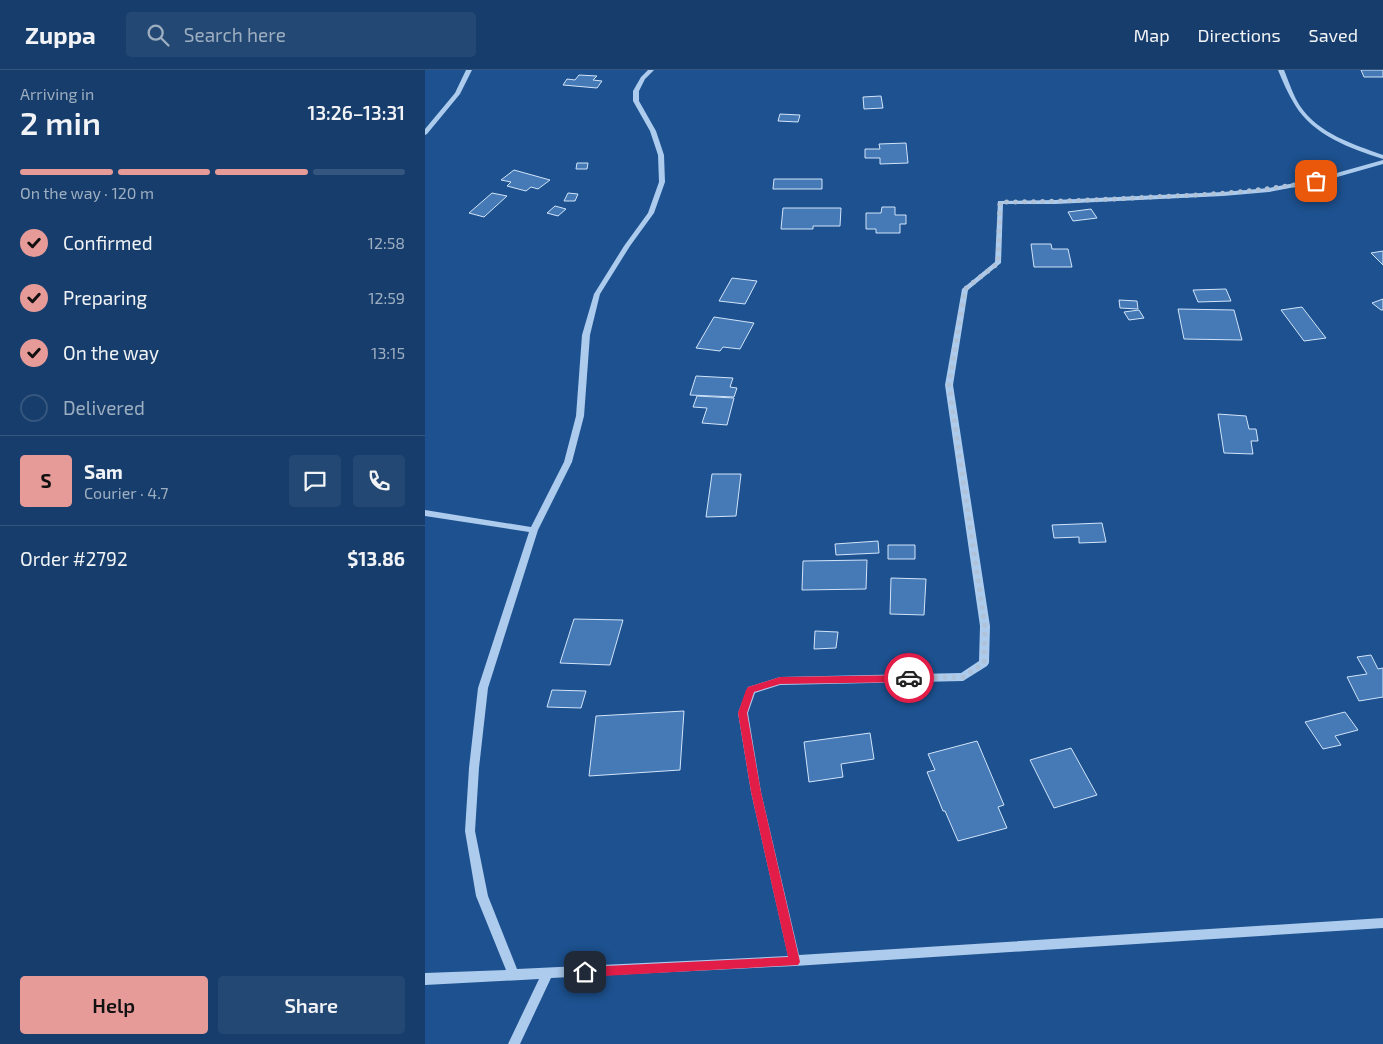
<!DOCTYPE html>
<meta charset="utf-8">
<style>
:root{--surface:#163d6b;--page:#234873;--text:#f1f3f6;--muted:#9eaec1;--line:#35567e;--accent:#e69b98}
body{margin:0;font-family:"Exo 2",sans-serif;background:var(--page);color:var(--text);height:100vh;display:flex;flex-direction:column;font-size:19px;white-space:nowrap}
*{box-sizing:border-box;margin:0}
p{font-size:16px;color:var(--muted)}
.icon{flex:none;width:28px;height:28px;fill:none;stroke:currentColor;stroke-width:2;stroke-linecap:round;stroke-linejoin:round}
.map{position:relative;flex:1;overflow:hidden}
.side{display:flex;flex-direction:column;background:var(--surface);width:425px}
.side>*{flex:none}
.pin{position:absolute;display:grid;place-items:center;width:42px;height:42px;color:#fff;margin:-21px;border-radius:10px;box-shadow:0 2px 8px #0006}
.courier{position:absolute;display:grid;place-items:center;width:50px;height:50px;margin:-25px;border:4px solid #e11d48;border-radius:50%;background:#fff;color:#222;box-shadow:0 1px 6px #0007}
.headline em{font-style:normal;font-weight:600}
.headline div{display:flex;flex-direction:column-reverse}
.headline{display:flex;align-items:center;justify-content:space-between;height:85px;padding:0 20px}
h1{font-size:32px;font-weight:600;line-height:38px}
.bar{display:grid;grid-template-columns:repeat(4,1fr);gap:8px 5px;align-content:center;height:60px;padding:0 20px}
.bar i{height:6px;border-radius:4px;background:var(--line)}
.bar .active{background:var(--accent)}
.bar p{grid-column:span 4}
.line{display:flex;align-items:center;gap:12px;padding:0 20px;border-top:1px solid var(--line)}
.line div{flex:1}
.round{display:grid;place-items:center;flex:none;width:52px;height:52px;border-radius:5px;background:var(--page)}
ol{padding:0 20px;list-style:none}
li{display:flex;align-items:center;gap:15px;height:55px}
li p{margin-inline-start:auto}
li .icon{padding:5px;border-radius:50%;background:var(--accent);color:#111;stroke-width:4}
li:last-child{color:var(--muted)}
li i{width:28px;height:28px;border:2px solid var(--line);border-radius:50%}
.action{display:flex;gap:10px;margin-top:auto;padding:10px 20px}
.action a{flex:1;height:58px;border-radius:5px;background:var(--accent);color:#111;font-size:20px;font-weight:600;line-height:58px;text-align:center}
.action a+a{background:var(--page);color:var(--text)}
header{display:flex;align-items:center;gap:30px;box-sizing:border-box;height:70px;padding:0 25px;background:var(--surface);border-bottom:1px solid var(--line)}
header strong{font-size:24px}
nav{display:flex;gap:28px;margin-inline-start:auto;font-size:18px}
.search{width:350px;height:45px;background:var(--page);display:flex;align-items:center;gap:12px;box-sizing:border-box;padding:0 18px;border-radius:5px;color:var(--muted);font-size:19px}
main{display:flex;flex:1;min-height:0}
.map>svg:first-child{display:block}
</style>
<header>
<strong>Zuppa</strong>
<div class="search"><svg class="icon" aria-label="search" viewBox="0 0 24 24"><circle cx="10" cy="10" r="6"/><path d="M15 15l6 6"/></svg>Search here</div>
<nav><a>Map</a><a>Directions</a><a>Saved</a></nav>
</header>
<main>
<section class="side">
<div class="headline"><div><h1>2 min</h1><p>Arriving in</p></div><em>13:26–13:31</em></div>
<div class="bar"><i class="active"></i><i class="active"></i><i class="active"></i><i></i><p>On the way · 120 m</p></div>
<ol>
<li><svg class="icon" aria-label="check" viewBox="0 0 24 24"><path d="M5 12l5 5 9-10"/></svg>Confirmed<p>12:58</p></li>
<li><svg class="icon" aria-label="check" viewBox="0 0 24 24"><path d="M5 12l5 5 9-10"/></svg>Preparing<p>12:59</p></li>
<li><svg class="icon" aria-label="check" viewBox="0 0 24 24"><path d="M5 12l5 5 9-10"/></svg>On the way<p>13:15</p></li>
<li><i></i>Delivered</li>
</ol>
<div class="line" style="height:90px"><b class="round" style="background:var(--accent);color:#111">S</b><div><b>Sam</b><p>Courier · 4.7</p></div><a class="round"><svg class="icon" aria-label="chat" viewBox="0 0 24 24"><path d="M4 5h16v11H9l-5 4z"/></svg></a><a class="round"><svg class="icon" aria-label="phone" viewBox="0 0 24 24"><path d="M5 4h4l2 5-3 2q2 4 5 5l2-3 5 2v4C11 20 4 13 5 4z"/></svg></a></div>
<div class="line" style="height:65px"><div>Order #2792</div><b>$13.86</b></div>
<div class="action"><a>Help</a><a>Share</a></div>
</section>
<div class="map">
<svg width="958" height="974" viewBox="0 0 958 974">
<rect width="100%" height="100%" fill="#1d518f"/>
<path fill="#467ab6" stroke="#d2e4fa" d="M 936,0 L 958,0 L 958,7 L 939,7 Z
M 154,5 L 172,6 L 168,10 L 177,11 L 172,18 L 138,15 L 142,9 L 150,10 Z
M 456,26 L 458,38 L 439,39 L 438,27 Z
M 355,44 L 375,45 L 373,52 L 353,51 Z
M 481,73 L 483,93 L 455,94 L 455,88 L 440,88 L 440,79 L 455,79 L 454,74 Z
M 152,93 L 163,93 L 162,99 L 151,99 Z
M 89,100 L 125,110 L 113,119 L 106,117 L 101,121 L 82,116 L 86,112 L 76,110 Z
M 349,109 L 397,109 L 397,119 L 348,119 Z
M 67,123 L 82,126 L 59,147 L 44,143 Z
M 143,123 L 153,124 L 150,131 L 139,131 Z
M 130,136 L 141,139 L 133,146 L 122,143 Z
M 457,137 L 470,137 L 470,145 L 481,145 L 481,154 L 475,154 L 475,163 L 451,163 L 451,159 L 441,159 L 441,143 L 456,143 Z
M 358,138 L 416,138 L 415,156 L 388,156 L 388,159 L 356,159 Z
M 666,139 L 672,148 L 648,151 L 643,142 Z
M 606,174 L 626,174 L 627,179 L 643,179 L 647,197 L 609,197 Z
M 958,181 L 958,195 L 946,183 Z
M 307,208 L 332,211 L 320,234 L 294,231 Z
M 801,219 L 806,231 L 773,232 L 768,220 Z
M 958,229 L 958,240 L 956,240 L 947,233 Z
M 694,230 L 712,231 L 713,239 L 695,238 Z
M 877,237 L 901,268 L 879,271 L 856,240 Z
M 753,239 L 809,240 L 817,270 L 759,269 Z
M 714,240 L 719,248 L 704,250 L 699,242 Z
M 289,247 L 329,253 L 315,279 L 298,277 L 295,281 L 271,278 Z
M 271,306 L 308,308 L 305,317 L 312,318 L 309,327 L 265,325 Z
M 272,326 L 309,328 L 302,355 L 277,353 L 282,338 L 268,337 Z
M 793,344 L 821,346 L 824,359 L 831,359 L 833,371 L 826,371 L 828,384 L 799,383 Z
M 287,404 L 316,404 L 311,446 L 281,447 Z
M 677,453 L 681,472 L 654,473 L 654,467 L 629,468 L 627,455 Z
M 453,471 L 454,483 L 411,485 L 410,474 Z
M 463,475 L 490,475 L 490,489 L 463,489 Z
M 442,490 L 441,519 L 377,520 L 378,491 Z
M 466,508 L 501,509 L 499,545 L 465,544 Z
M 149,549 L 198,550 L 185,595 L 135,593 Z
M 390,561 L 413,562 L 411,578 L 389,579 Z
M 946,585 L 953,599 L 958,598 L 958,627 L 934,631 L 922,607 L 942,604 L 932,587 Z
M 127,620 L 161,621 L 156,638 L 122,637 Z
M 259,641 L 255,700 L 164,706 L 171,646 Z
M 920,642 L 933,660 L 910,666 L 916,675 L 898,679 L 880,652 Z
M 445,663 L 449,689 L 416,694 L 418,707 L 384,712 L 379,672 Z
M 552,671 L 579,735 L 573,737 L 582,758 L 533,771 L 520,741 L 518,741 L 502,702 L 510,700 L 503,684 Z
M 646,678 L 672,725 L 629,738 L 605,690 Z"/>
<g fill="none" stroke-linecap="round" stroke-linejoin="round">
<path fill="#accbed" fill-rule="evenodd" d="M 41,0 L 47,0 L 35,24 L 2,64 L 0,65 L 0,59 L 30,23 Z
M 223,0 L 229,0 L 220,9 L 214,21 L 214,31 L 231,61 L 239,85 L 240,112 L 229,143 L 205,176 L 175,224 L 165,265 L 159,346 L 147,392 L 113,460 L 63,618 L 54,698 L 50,761 L 63,826 L 92,899 L 363,886 L 326,722 L 313,643 L 323,617 L 355,607 L 536,603 L 554,591 L 555,556 L 520,315 L 537,219 L 570,192 L 573,131 L 630,130 L 798,122 L 844,118 L 890,109 L 958,90 L 958,94 L 891,113 L 844,122 L 798,126 L 630,134 L 578,134 L 576,193 L 543,220 L 528,315 L 565,556 L 564,593 L 562,596 L 538,611 L 355,615 L 330,623 L 323,643 L 336,722 L 374,885 L 958,848 L 958,858 L 370,896 L 126,908 L 95,974 L 83,974 L 114,909 L 0,915 L 0,903 L 81,900 L 51,826 L 40,761 L 44,698 L 53,618 L 104,462 L 0,446 L 0,440 L 106,457 L 139,392 L 151,346 L 157,265 L 169,224 L 199,176 L 223,143 L 234,112 L 233,85 L 225,61 L 208,31 L 208,21 L 216,7 Z
M 853,0 L 859,0 C 864,12 868,25 875,36 C 894,64 928,74 958,85 L 958,89 C 926,79 888,65 870,35 C 863,24 858,12 853,0 Z"/>
</g>
<path fill="#e11d48" d="M 484,605 L 488,608 L 484,612 L 355,614 L 329,622 L 322,643 L 336,722 L 375,892 L 373,895 L 160,907 L 156,906 L 155,902 L 156,898 L 160,897 L 363,887 L 326,722 L 313,643 L 321,620 L 323,617 L 355,607 Z"/>
<g fill="none" stroke-linecap="round" stroke-linejoin="round">
<path stroke="#b0c2d8" stroke-width="5" stroke-dasharray="0 9" d="M 484,608 L 538,607 L 559,593 L 560,556 L 524,315 L 540,219 L 573,193 L 575,132 C 624,132 674,130 724,127 C 782,125 833,122 891,111"/>
</g>
</svg>
<div class="pin" style="left:891px;top:111px;background:#ea580c"><svg class="icon" aria-label="bag" viewBox="0 0 24 24"><path d="M5 8h14l-1 12H6zM9 8a3 3 0 0 1 6 0"/></svg></div>
<div class="pin" style="left:160px;top:902px;background:#1f2937"><svg class="icon" aria-label="home" viewBox="0 0 24 24"><path d="M3 11l9-7 9 7M6 9v11h12V9"/></svg></div>
<div class="courier" style="left:484px;top:608px"><svg class="icon" aria-label="car" viewBox="0 0 24 24"><path d="M5 17H2v-5l4-1 3-4h7l3 4 3 1v5h-3M9 17h6M6 11h13"/><circle cx="7" cy="17" r="2"/><circle cx="17" cy="17" r="2"/></svg></div>
</div>
</main>
